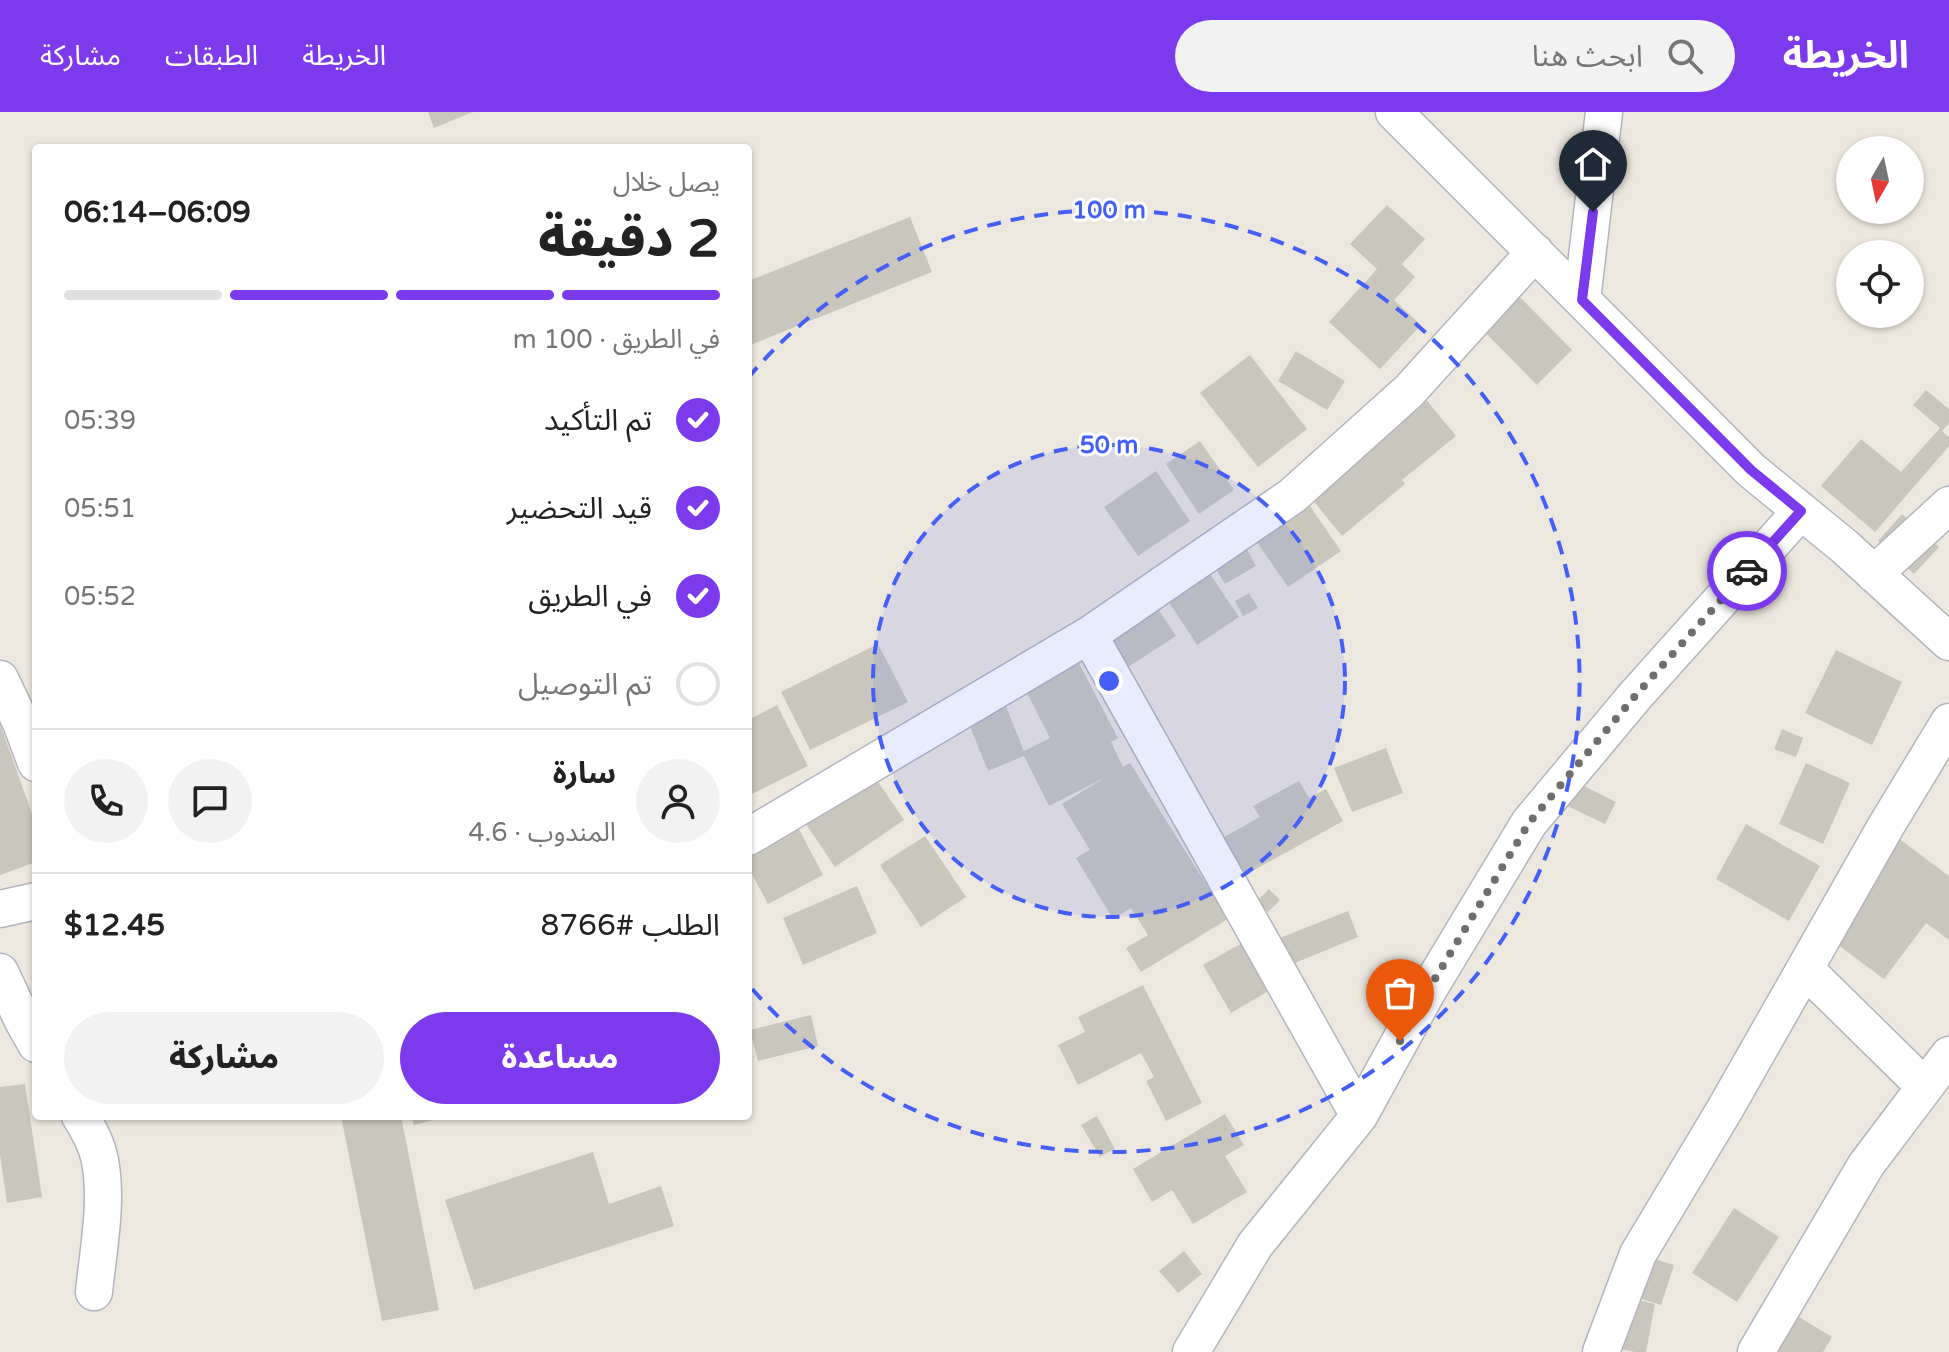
<!DOCTYPE html>
<html lang="ar">
<meta charset="utf-8">
<style>
:root{--surface:#fff;--page:#f2f2f2;--text:#222;--muted:#767676;--line:#e0e0e0;--accent:#7c3aed}
body{margin:0;font-family:"Varela Round","Noto Sans Arabic",sans-serif;background:var(--page);color:var(--text);direction:rtl;height:100vh;display:flex;flex-direction:column;font-size:30px;white-space:nowrap}
*{box-sizing:border-box;margin:0}
p{font-size:26px;color:var(--muted)}
.icon{flex:none;width:44px;height:44px;fill:none;stroke:currentColor;stroke-width:2;stroke-linecap:round;stroke-linejoin:round}
.map{position:relative;flex:1;overflow:hidden;direction:ltr}
.details{position:absolute;left:32px;top:32px;width:720px;height:976px;display:flex;flex-direction:column;background:var(--surface);border-radius:8px;box-shadow:0 2px 6px #0004;direction:rtl}
.details>*{flex:none}
.needle{width:52px;rotate:189deg}
.fabs{position:absolute;left:1836px;top:24px;display:grid;gap:16px}
.fabs a{display:grid;place-items:center;width:88px;height:88px;border-radius:50%;background:var(--surface);box-shadow:0 2px 6px #0004;font-size:40px}
.pin{position:absolute;display:grid;place-items:center;width:68px;height:68px;color:#fff;margin:-82px -34px;border-radius:50% 50% 50% 0;rotate:-45deg;box-shadow:0 0 8px #0007}
.pin .icon{rotate:45deg}
.courier{position:absolute;display:grid;place-items:center;width:80px;height:80px;margin:-40px;border:6px solid #7c3aed;border-radius:50%;background:#fff;color:#222;box-shadow:0 2px 10px #0007}
.summary em{font-style:normal;font-weight:800}
.summary div{display:flex;flex-direction:column-reverse}
.summary{display:flex;align-items:center;justify-content:space-between;height:136px;padding:0 32px}
h1{font-size:52px;font-weight:800;line-height:60px}
.bar{display:grid;grid-template-columns:repeat(4,1fr);gap:12px 8px;align-content:center;height:96px;padding:0 32px}
.bar i{height:10px;border-radius:6px;background:var(--line)}
.bar .on{background:var(--accent)}
.bar p{grid-column:span 4}
.line{display:flex;align-items:center;gap:20px;padding:0 32px;border-top:2px solid var(--line)}
.line div{flex:1}
.round{display:grid;place-items:center;flex:none;width:84px;height:84px;border-radius:42px;background:var(--page)}
ol{padding:0 32px;list-style:none}
li{display:flex;align-items:center;gap:24px;height:88px}
li p{margin-inline-start:auto}
li .icon{padding:8px;border-radius:50%;background:var(--accent);color:#fff;stroke-width:4}
li:last-child{color:var(--muted)}
li i{width:44px;height:44px;border:4px solid var(--line);border-radius:50%}
.button{display:flex;gap:16px;margin-top:auto;padding:16px 32px}
.button a{flex:1;height:92px;border-radius:48px;background:var(--accent);color:#fff;font-size:32px;font-weight:800;line-height:92px;text-align:center}
.button a+a{background:var(--page);color:var(--text)}
header{display:flex;align-items:center;gap:48px;box-sizing:border-box;height:112px;padding:0 40px;background:var(--accent);color:#fff}
header strong{font-size:38px}
nav{display:flex;gap:44px;margin-inline-start:auto;font-size:28px}
.search{width:560px;height:72px;background:var(--page);display:flex;align-items:center;gap:20px;box-sizing:border-box;padding:0 28px;border-radius:44px;color:var(--muted);font-size:30px}
.map>svg:first-child{display:block}
</style>
<header>
<strong>الخريطة</strong>
<div class="search"><svg class="icon" aria-label="search" viewBox="0 0 24 24"><circle cx="10" cy="10" r="6"/><path d="M15 15l6 6"/></svg>ابحث هنا</div>
<nav><a>الخريطة</a><a>الطبقات</a><a>مشاركة</a></nav>
</header>
<div class="map">
<svg width="1949" height="1240" viewBox="0 0 1949 1240">
<rect width="100%" height="100%" fill="#ede8df"/>
<path fill="#c9c6bd" d="M 428,0 L 473,0 L 434,16 Z
M 1387,93 L 1425,127 L 1402,152 L 1415,165 L 1394,188 L 1421,213 L 1380,257 L 1329,210 L 1377,157 L 1350,132 Z
M 910,105 L 932,160 L 748,234 L 748,169 Z
M 1506,171 L 1572,238 L 1537,273 L 1470,205 Z
M 1296,239 L 1345,269 L 1327,298 L 1278,269 Z
M 1250,243 L 1307,317 L 1258,355 L 1200,281 Z
M 1410,268 L 1456,324 L 1402,368 L 1405,372 L 1342,424 L 1303,376 Z
M 1926,278 L 1949,297 L 1949,311 L 1942,319 L 1949,325 L 1949,334 L 1875,420 L 1821,374 L 1861,327 L 1901,360 L 1940,316 L 1913,293 Z
M 1200,329 L 1234,378 L 1199,402 L 1166,352 Z
M 1156,359 L 1190,409 L 1138,444 L 1104,395 Z
M 1305,387 L 1341,439 L 1288,475 L 1252,423 Z
M 1902,402 L 1939,435 L 1914,462 L 1878,429 Z
M 1241,427 L 1256,454 L 1225,472 L 1209,445 Z
M 1198,444 L 1239,505 L 1197,533 L 1157,472 Z
M 1249,481 L 1258,496 L 1243,504 L 1235,489 Z
M 1150,485 L 1176,524 L 1125,557 L 1099,518 Z
M 1068,530 L 1118,626 L 1111,630 L 1123,655 L 1130,651 L 1228,807 L 1141,860 L 1126,836 L 1148,823 L 1131,796 L 1113,807 L 1076,746 L 1090,738 L 1062,692 L 1104,666 L 1049,694 L 1024,644 L 988,659 L 963,597 L 1001,582 L 1024,639 L 1050,626 L 1015,557 Z
M 878,532 L 908,590 L 810,638 L 781,580 Z
M 1836,538 L 1902,570 L 1872,633 L 1805,601 Z
M 777,593 L 808,654 L 748,684 L 748,608 Z
M 0,612 L 36,713 L 36,750 L 0,763 Z
M 1782,617 L 1803,626 L 1796,645 L 1774,637 Z
M 1386,636 L 1403,681 L 1352,700 L 1334,656 Z
M 864,649 L 904,708 L 835,755 L 795,696 Z
M 1806,651 L 1850,671 L 1823,732 L 1779,712 Z
M 1572,668 L 1616,690 L 1605,712 L 1561,691 Z
M 1299,669 L 1309,686 L 1326,677 L 1343,709 L 1245,763 L 1224,725 L 1260,705 L 1253,694 Z
M 790,700 L 823,763 L 768,792 L 748,755 L 748,722 Z
M 1746,712 L 1820,754 L 1789,809 L 1716,767 Z
M 925,724 L 966,785 L 921,815 L 880,753 Z
M 1898,726 L 1949,764 L 1949,828 L 1926,811 L 1884,867 L 1826,824 Z
M 857,774 L 877,821 L 803,853 L 783,806 Z
M 1269,777 L 1280,788 L 1268,800 L 1257,789 Z
M 1348,799 L 1358,825 L 1290,853 L 1280,826 Z
M 1242,831 L 1269,879 L 1231,901 L 1203,853 Z
M 1143,873 L 1202,991 L 1166,1009 L 1146,969 L 1154,965 L 1141,941 L 1078,973 L 1058,933 L 1085,920 L 1078,905 Z
M 811,903 L 818,934 L 758,949 L 750,918 Z
M 25,972 L 42,1085 L 7,1091 L 0,1043 L 0,975 Z
M 1225,1002 L 1244,1033 L 1225,1044 L 1247,1080 L 1193,1112 L 1172,1078 L 1152,1090 L 1133,1057 Z
M 341,1004 L 401,1004 L 439,1198 L 382,1209 Z
M 411,1004 L 445,1004 L 445,1005 L 414,1013 Z
M 1097,1004 L 1115,1037 L 1100,1045 L 1081,1013 Z
M 593,1040 L 609,1092 L 661,1074 L 674,1114 L 474,1178 L 445,1088 Z
M 1734,1096 L 1779,1125 L 1737,1190 L 1692,1161 Z
M 1184,1139 L 1202,1162 L 1178,1181 L 1159,1159 Z
M 1631,1140 L 1674,1153 L 1661,1193 L 1619,1180 Z
M 1619,1184 L 1655,1192 L 1646,1240 L 1635,1240 L 1608,1235 Z
M 1779,1193 L 1832,1225 L 1823,1240 L 1750,1240 Z"/>
<g fill="none" stroke-linecap="round" stroke-linejoin="round">
<defs>
<path id="minor" d="M 1394,0 L 1582,188
M 1604,0 L 1582,188 L 1751,358 L 1845,435 L 1949,530
M 1874,462 L 1949,393
M 1089,523 L 1359,1004
M 0,567 L 21,611 L 36,651
M 748,725 L 1089,523 L 1292,384 L 1409,279 L 1535,140
M 0,797 L 36,789
M 1805,857 L 1925,975
M 0,860 L 23,909 L 36,932
M 80,1004 C 89,1018 97,1032 100,1049 C 108,1090 98,1139 94,1180
M 1191,1240 L 1255,1133 L 1359,1004 L 1427,880 L 1529,711 L 1635,584 L 1801,399
M 1601,1240 L 1638,1142 L 1725,997 L 1886,714 L 1949,610
M 1756,1240 L 1866,1053 L 1949,943"/>
</defs>
<use href="#minor" stroke="#b2b5bf" stroke-width="39"/>
<use href="#minor" stroke="#fff" stroke-width="36"/>
</g>
<g fill="none" stroke-linecap="round" stroke-linejoin="round">
<path stroke="#706e6b" stroke-width="8" stroke-dasharray="0 14.4" d="M 1400,929 L 1427,880 L 1529,711 L 1635,584 L 1747,459"/>
<path stroke="#7c3aed" stroke-width="10" d="M 1593,100 L 1582,188 L 1751,358 L 1801,399 L 1747,459"/>
</g>
<circle cx="1109" cy="569" r="236" fill="#445ff5" fill-opacity=".12"/>
<g fill="none" stroke="#445ff5" stroke-width="4" stroke-dasharray="14 10">
<circle cx="1109" cy="569" r="236"/>
<path d="M748 266A471 471 0 1 1 748 872"/>
</g>
<circle cx="1109" cy="569" r="12" fill="#445ff5" stroke="#fff" stroke-width="4"/>
<g font-size="24" text-anchor="middle" font-weight="bold" fill="#445ff5" stroke="#fff" stroke-width="6" stroke-linejoin="round" paint-order="stroke">
<text x="1109" y="106">100 m</text>
<text x="1109" y="341">50 m</text>
</g>
</svg>
<div class="fabs">
<a><svg class="needle" viewBox="-14 -14 28 28"><path d="M0-13l5 13h-10z" fill="#e53935"/><path d="M0 13l5-13h-10z" fill="#767676"/></svg></a>
<a><svg class="icon" aria-label="locate" viewBox="0 0 24 24"><circle cx="12" cy="12" r="6"/><path d="M12 2v4M12 18v4M2 12h4M18 12h4"/></svg></a>
</div>
<div class="pin" style="left:1400px;top:929px;background:#ea580c"><svg class="icon" aria-label="bag" viewBox="0 0 24 24"><path d="M5 8h14l-1 12H6zM9 8a3 3 0 0 1 6 0"/></svg></div>
<div class="pin" style="left:1593px;top:100px;background:#1f2937"><svg class="icon" aria-label="home" viewBox="0 0 24 24"><path d="M3 11l9-7 9 7M6 9v11h12V9"/></svg></div>
<div class="courier" style="left:1747px;top:459px"><svg class="icon" aria-label="car" viewBox="0 0 24 24"><path d="M5 17H2v-5l4-1 3-4h7l3 4 3 1v5h-3M9 17h6M6 11h13"/><circle cx="7" cy="17" r="2"/><circle cx="17" cy="17" r="2"/></svg></div>
<section class="details">
<div class="summary"><div><h1>2 دقيقة</h1><p>يصل خلال</p></div><em>06:09–06:14</em></div>
<div class="bar"><i class="on"></i><i class="on"></i><i class="on"></i><i></i><p>في الطريق · 100 m</p></div>
<ol>
<li><svg class="icon" aria-label="check" viewBox="0 0 24 24"><path d="M5 12l5 5 9-10"/></svg>تم التأكيد<p>05:39</p></li>
<li><svg class="icon" aria-label="check" viewBox="0 0 24 24"><path d="M5 12l5 5 9-10"/></svg>قيد التحضير<p>05:51</p></li>
<li><svg class="icon" aria-label="check" viewBox="0 0 24 24"><path d="M5 12l5 5 9-10"/></svg>في الطريق<p>05:52</p></li>
<li><i></i>تم التوصيل</li>
</ol>
<div class="line" style="height:144px"><a class="round"><svg class="icon" aria-label="person" viewBox="0 0 24 24"><circle cx="12" cy="8" r="4"/><path d="M4 21q1-7 8-7t8 7"/></svg></a><div><b>سارة</b><p>المندوب · 4.6</p></div><a class="round"><svg class="icon" aria-label="chat" viewBox="0 0 24 24"><path d="M4 5h16v11H9l-5 4z"/></svg></a><a class="round"><svg class="icon" aria-label="phone" viewBox="0 0 24 24"><path d="M5 4h4l2 5-3 2q2 4 5 5l2-3 5 2v4C11 20 4 13 5 4z"/></svg></a></div>
<div class="line" style="height:104px"><div>الطلب #8766</div><b>$12.45</b></div>
<div class="button"><a>مساعدة</a><a>مشاركة</a></div>
</section>
</div>
